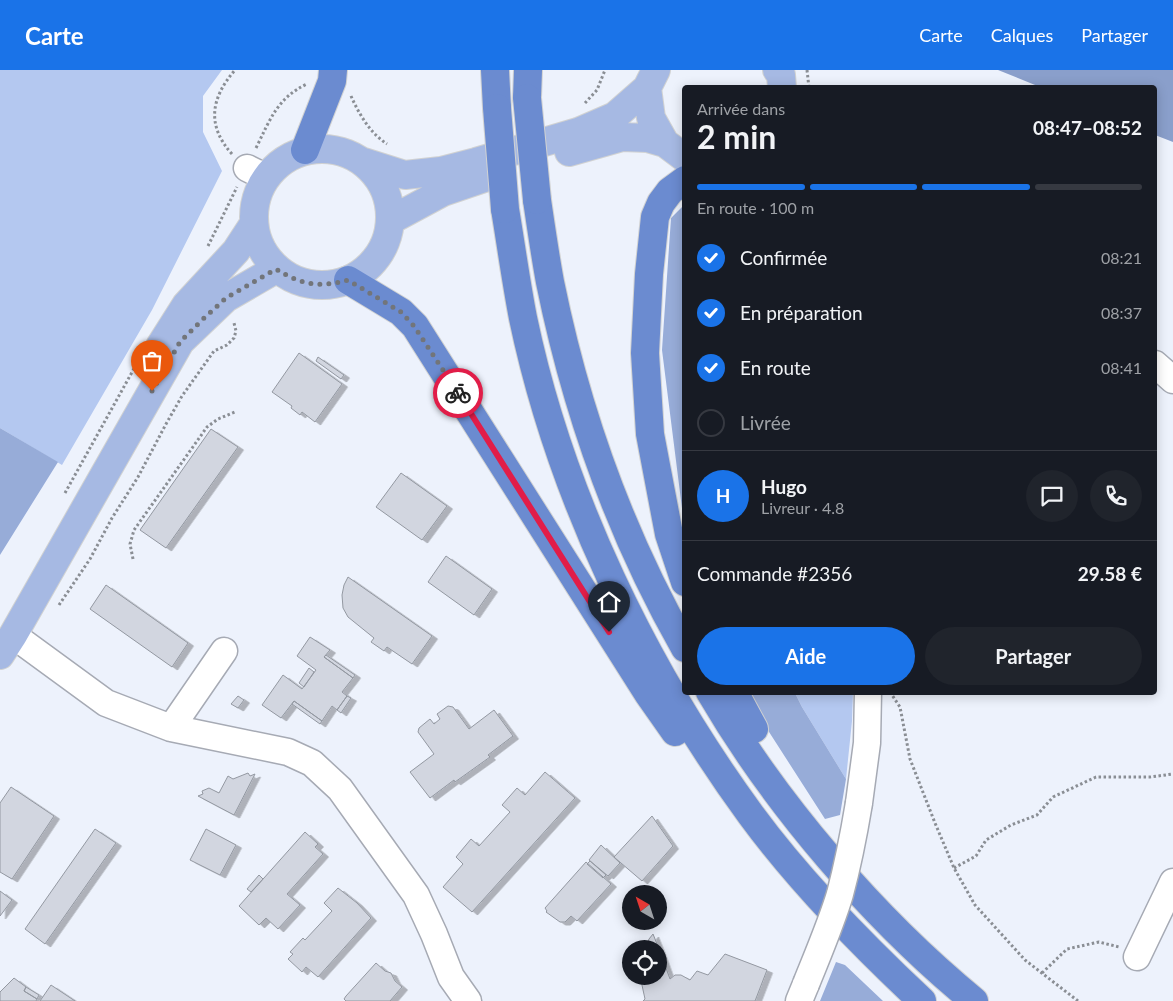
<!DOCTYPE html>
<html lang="fr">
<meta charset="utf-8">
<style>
:root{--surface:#171b24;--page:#20242c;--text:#f1f3f6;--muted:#9ea1a6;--line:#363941;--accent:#1a73e8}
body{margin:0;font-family:Lato,sans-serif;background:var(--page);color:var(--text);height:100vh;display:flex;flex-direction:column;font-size:19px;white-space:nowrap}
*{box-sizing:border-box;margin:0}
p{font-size:16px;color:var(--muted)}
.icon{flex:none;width:28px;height:28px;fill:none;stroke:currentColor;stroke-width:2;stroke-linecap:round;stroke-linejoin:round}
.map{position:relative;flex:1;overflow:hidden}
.sheet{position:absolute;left:682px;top:15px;width:475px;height:610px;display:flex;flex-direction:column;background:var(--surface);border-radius:5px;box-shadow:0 2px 12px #0003}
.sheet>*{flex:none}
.needle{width:32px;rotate:321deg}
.fabs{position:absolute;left:622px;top:815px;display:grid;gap:10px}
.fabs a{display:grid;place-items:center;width:45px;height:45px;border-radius:50%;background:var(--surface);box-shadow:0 2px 12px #0003;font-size:25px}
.pin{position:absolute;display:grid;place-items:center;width:42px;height:42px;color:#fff;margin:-51px -21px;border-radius:50% 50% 50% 0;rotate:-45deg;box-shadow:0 0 5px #0007}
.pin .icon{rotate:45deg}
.courier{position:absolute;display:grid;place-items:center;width:50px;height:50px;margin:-25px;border:4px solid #e11d48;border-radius:50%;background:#fff;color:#222;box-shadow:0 1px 6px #0007}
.headline em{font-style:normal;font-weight:700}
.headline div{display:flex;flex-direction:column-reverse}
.headline{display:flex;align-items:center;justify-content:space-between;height:85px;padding:0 15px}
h1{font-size:32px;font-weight:700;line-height:38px}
.bar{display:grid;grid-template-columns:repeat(4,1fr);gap:8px 5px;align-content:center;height:60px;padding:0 15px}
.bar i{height:6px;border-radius:4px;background:var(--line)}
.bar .selected{background:var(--accent)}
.bar p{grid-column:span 4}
.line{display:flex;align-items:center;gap:12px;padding:0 15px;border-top:1px solid var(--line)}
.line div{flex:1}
.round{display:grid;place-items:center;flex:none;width:52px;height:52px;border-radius:26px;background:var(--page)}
ol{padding:0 15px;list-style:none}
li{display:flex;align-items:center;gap:15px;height:55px}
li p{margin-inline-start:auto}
li .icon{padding:5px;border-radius:50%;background:var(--accent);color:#fff;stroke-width:4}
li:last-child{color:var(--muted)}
li i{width:28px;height:28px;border:2px solid var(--line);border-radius:50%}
.button{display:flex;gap:10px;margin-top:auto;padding:10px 15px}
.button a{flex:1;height:58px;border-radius:30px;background:var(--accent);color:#fff;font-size:20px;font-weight:700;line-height:58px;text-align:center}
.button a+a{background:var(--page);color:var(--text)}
header{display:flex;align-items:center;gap:30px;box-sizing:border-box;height:70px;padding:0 25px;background:var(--accent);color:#fff}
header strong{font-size:24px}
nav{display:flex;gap:28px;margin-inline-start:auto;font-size:18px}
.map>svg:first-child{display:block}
</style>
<header>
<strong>Carte</strong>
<nav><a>Carte</a><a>Calques</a><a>Partager</a></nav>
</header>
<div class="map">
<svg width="1173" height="931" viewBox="0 0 1173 931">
<defs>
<filter id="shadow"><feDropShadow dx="5.5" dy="3" stdDeviation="0" flood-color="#0004"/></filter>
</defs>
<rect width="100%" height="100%" fill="#edf2fc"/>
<path fill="#b4c8f0" d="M 0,0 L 222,0 L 203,26 L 203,62 L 222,101 L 152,240 L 62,395 L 0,358 Z
M 795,623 L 853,623 L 852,651 L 846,709 L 802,637 Z"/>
<path fill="#97acd8" d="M 685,134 L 685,462 L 662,280 L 671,148 Z
M 0,358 L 58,392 L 0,485 Z
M 744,623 L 795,623 L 802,637 L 846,709 L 840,745 L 825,749 Z
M 836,892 L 845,895 L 883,931 L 820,931 Z"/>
<path fill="#8a9fcb" d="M 998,0 L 1173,0 L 1173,72 L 1155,65 L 1155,18 L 1040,17 Z"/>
<path fill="#d2d6e0" stroke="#9398a1" filter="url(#shadow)" d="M 299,283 L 342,314 L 315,352 L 302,342 L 300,345 L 291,338 L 292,336 L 272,322 Z
M 318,287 L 344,305 L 341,309 L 316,291 Z
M 211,359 L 238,377 L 166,478 L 140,460 Z
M 401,403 L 447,436 L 422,470 L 376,437 Z
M 446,486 L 492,519 L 474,545 L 428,512 Z
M 348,507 L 432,566 L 412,594 L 387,577 L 384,581 L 371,572 L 374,568 L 348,547 L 343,538 L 342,525 L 344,515 Z
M 106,515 L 188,573 L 172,597 L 90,539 Z
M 310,567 L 330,580 L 324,587 L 353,608 L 342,622 L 347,626 L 337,640 L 332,636 L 322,651 L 294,631 L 281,648 L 262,635 L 283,605 L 302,619 L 316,600 L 297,586 Z
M 326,585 L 355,605 L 353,608 L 324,587 Z
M 309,598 L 314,602 L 304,617 L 299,613 Z
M 238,626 L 244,630 L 238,638 L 231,634 Z
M 347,626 L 351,628 L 341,643 L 337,640 Z
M 294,631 L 322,651 L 320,654 L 292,634 Z
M 448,636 L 453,637 L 469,659 L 494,640 L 513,666 L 488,685 L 490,687 L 455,712 L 454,710 L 430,728 L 410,702 L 434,684 L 418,662 L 419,658 L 430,649 L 434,654 L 440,649 L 437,644 Z
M 545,702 L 575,728 L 472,842 L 443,817 L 463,794 L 456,787 L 471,769 L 479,776 L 510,742 L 502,735 L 517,718 L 525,725 Z
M 248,703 L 250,706 L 255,704 L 234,745 L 198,726 L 203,724 L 202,721 L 209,718 L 219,723 L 228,706 L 233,709 Z
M 11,717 L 54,746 L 12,809 L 0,802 L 0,733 Z
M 652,746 L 673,776 L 642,811 L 614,787 Z
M 95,759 L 116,773 L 45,874 L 25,859 Z
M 206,759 L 236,775 L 220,805 L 190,790 Z
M 305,762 L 318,774 L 315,777 L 323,784 L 287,824 L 300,835 L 278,859 L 266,848 L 259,855 L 239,836 Z
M 601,775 L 620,793 L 608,806 L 589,790 Z
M 590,791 L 606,805 L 603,808 L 587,794 Z
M 586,792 L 611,814 L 577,851 L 571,846 L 565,852 L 560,852 L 546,842 L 547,841 L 545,838 Z
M 259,805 L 263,809 L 251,822 L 247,819 Z
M 338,818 L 357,833 L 371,848 L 318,907 L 306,897 L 302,902 L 288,889 L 293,884 L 290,882 L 303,868 L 305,870 L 332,841 L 324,833 Z
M 0,821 L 12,830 L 0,846 Z
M 653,864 L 659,879 L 645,879 L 649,869 Z
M 659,879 L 670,909 L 675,905 L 681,905 L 690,910 L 697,901 L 708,905 L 725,884 L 767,900 L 755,931 L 643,931 L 645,929 L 640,906 L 659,906 Z
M 376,893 L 385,901 L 391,903 L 395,911 L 402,917 L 390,931 L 346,931 L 344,929 L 346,926 Z
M 14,908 L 26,917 L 24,921 L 37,929 L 36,931 L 0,931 L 0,922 Z
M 51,915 L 75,931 L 40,931 Z
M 26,917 L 39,925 L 37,929 L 24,921 Z"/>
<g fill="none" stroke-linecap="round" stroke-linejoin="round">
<defs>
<path id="minor" d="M 247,98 L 265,107
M 1155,294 L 1173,310
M 13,565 L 106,633 L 171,658 L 288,682 L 312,693 L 340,719 L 416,825 L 434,864 L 451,907 L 468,931
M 171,658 L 224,581
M 859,733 L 867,673 L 868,622
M 1137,887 L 1173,812
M 799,931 L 806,914"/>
<path id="major" d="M 656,0 L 647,18 L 651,48 L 665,73 L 685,88
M 777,0 L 781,5 L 782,18
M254 147a68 68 0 1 1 136 0a68 68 0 1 1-136 0Z
M 569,82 L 622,67 L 648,68 L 665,73
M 364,92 L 405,105 L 441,101 L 476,92 L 578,62 L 615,46 L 647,18
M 391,150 L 443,122 L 496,104
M 160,276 L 186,235 L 236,181 L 253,155
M 0,585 L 13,565 L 180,272 L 226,228 L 276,199"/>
<path id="highway" d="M 495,0 L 497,38
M 527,28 L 528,0
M 305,80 L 332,11 L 333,0
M 685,110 L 670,121 L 661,133 L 655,147 L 649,204 L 645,283 L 650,364 L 669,464 L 685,512
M 537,130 C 541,157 545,185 550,212 C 576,340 621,466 685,578
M 505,139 C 511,175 516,212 523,248 C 560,425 645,600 751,745 C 801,813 861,874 922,931
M 348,210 L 401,242 L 415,256 L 649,625 L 675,662
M 710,622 C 776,735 874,849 974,931
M 734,622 L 754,659"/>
</defs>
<use href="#minor" stroke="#a6aab4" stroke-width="29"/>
<use href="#major" stroke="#d1d2d2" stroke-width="30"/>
<use href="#highway" stroke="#d1d2d2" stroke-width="30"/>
<path stroke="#8a8e94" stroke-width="3" stroke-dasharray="2.5 2.5" stroke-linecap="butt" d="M 807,0 L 809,18
M 351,26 C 359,44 370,63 387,74
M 585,33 L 597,20 L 605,0
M 256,78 C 270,50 277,28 307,14
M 232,84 C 206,55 211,28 235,0
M 208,176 L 237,117
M 65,423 L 141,286
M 133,489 L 130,474 L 134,460 L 207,357 L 218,349 L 235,342
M 59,535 L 90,489 L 112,448 L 138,407 L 166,354 L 182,326 L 214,281 L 227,275 L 234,268 L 236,261 L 234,253
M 890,622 L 900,637 L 910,689 L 935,753 L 954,798 L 975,835 L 1025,890 L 1078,931
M 954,798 L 976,786 L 986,770 L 1011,755 L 1037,745 L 1053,727 L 1096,707 L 1150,707 L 1173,704
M 1042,903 L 1067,879 L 1099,872 L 1119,877"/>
<use href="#minor" stroke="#fff" stroke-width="26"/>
<use href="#major" stroke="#a6b9e3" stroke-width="28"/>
<use href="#highway" stroke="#6b8bd0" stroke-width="28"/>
<defs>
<path id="minor-bridge" d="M 806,914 C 818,884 831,854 840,824 C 848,794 854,763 859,733"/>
<path id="highway-bridge" d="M 527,28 L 537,130
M 497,38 L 505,139"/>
</defs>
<use href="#minor-bridge" stroke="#a6aab4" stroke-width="29" stroke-linecap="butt"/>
<use href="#highway-bridge" stroke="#d1d2d2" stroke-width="30" stroke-linecap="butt"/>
<use href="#minor-bridge" stroke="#fff" stroke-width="26"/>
<use href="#highway-bridge" stroke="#6b8bd0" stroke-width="28"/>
</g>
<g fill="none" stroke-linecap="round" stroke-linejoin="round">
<path stroke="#72757a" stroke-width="5" stroke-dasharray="0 9" d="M 152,321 L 180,272 L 202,250 L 226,228 L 276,199 C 302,215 318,218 348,210 L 401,242 L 414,256 L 458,323"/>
<path stroke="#e11d48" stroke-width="6" d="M 458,323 L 609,562"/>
</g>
</svg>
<div class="fabs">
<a><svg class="needle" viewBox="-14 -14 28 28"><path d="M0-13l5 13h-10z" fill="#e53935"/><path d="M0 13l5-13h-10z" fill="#9ea1a6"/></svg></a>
<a><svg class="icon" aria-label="locate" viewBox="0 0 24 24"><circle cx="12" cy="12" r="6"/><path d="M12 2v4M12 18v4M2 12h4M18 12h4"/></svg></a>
</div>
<div class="pin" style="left:152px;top:321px;background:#ea580c"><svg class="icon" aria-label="bag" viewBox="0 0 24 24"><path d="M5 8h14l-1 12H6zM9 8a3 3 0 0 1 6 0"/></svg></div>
<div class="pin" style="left:609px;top:562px;background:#1f2937"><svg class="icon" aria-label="home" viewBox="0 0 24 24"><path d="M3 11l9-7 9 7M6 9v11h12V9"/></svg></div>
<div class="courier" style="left:458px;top:323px"><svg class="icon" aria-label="bike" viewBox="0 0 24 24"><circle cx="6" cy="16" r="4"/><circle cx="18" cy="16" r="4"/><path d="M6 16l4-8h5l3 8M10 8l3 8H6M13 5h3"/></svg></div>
<section class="sheet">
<div class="headline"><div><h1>2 min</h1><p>Arrivée dans</p></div><em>08:47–08:52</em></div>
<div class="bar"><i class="selected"></i><i class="selected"></i><i class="selected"></i><i></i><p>En route · 100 m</p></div>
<ol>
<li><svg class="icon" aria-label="check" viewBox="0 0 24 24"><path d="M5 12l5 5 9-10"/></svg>Confirmée<p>08:21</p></li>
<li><svg class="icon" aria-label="check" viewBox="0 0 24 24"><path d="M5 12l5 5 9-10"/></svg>En préparation<p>08:37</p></li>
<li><svg class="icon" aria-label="check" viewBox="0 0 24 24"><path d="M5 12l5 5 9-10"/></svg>En route<p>08:41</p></li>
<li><i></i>Livrée</li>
</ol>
<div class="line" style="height:90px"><b class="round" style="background:var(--accent);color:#fff">H</b><div><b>Hugo</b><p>Livreur · 4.8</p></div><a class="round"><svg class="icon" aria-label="chat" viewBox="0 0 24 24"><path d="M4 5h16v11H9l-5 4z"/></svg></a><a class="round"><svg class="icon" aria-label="phone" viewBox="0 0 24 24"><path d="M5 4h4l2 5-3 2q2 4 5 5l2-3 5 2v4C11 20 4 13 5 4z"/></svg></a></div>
<div class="line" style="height:65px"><div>Commande #2356</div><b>29.58 €</b></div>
<div class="button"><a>Aide</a><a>Partager</a></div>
</section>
</div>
